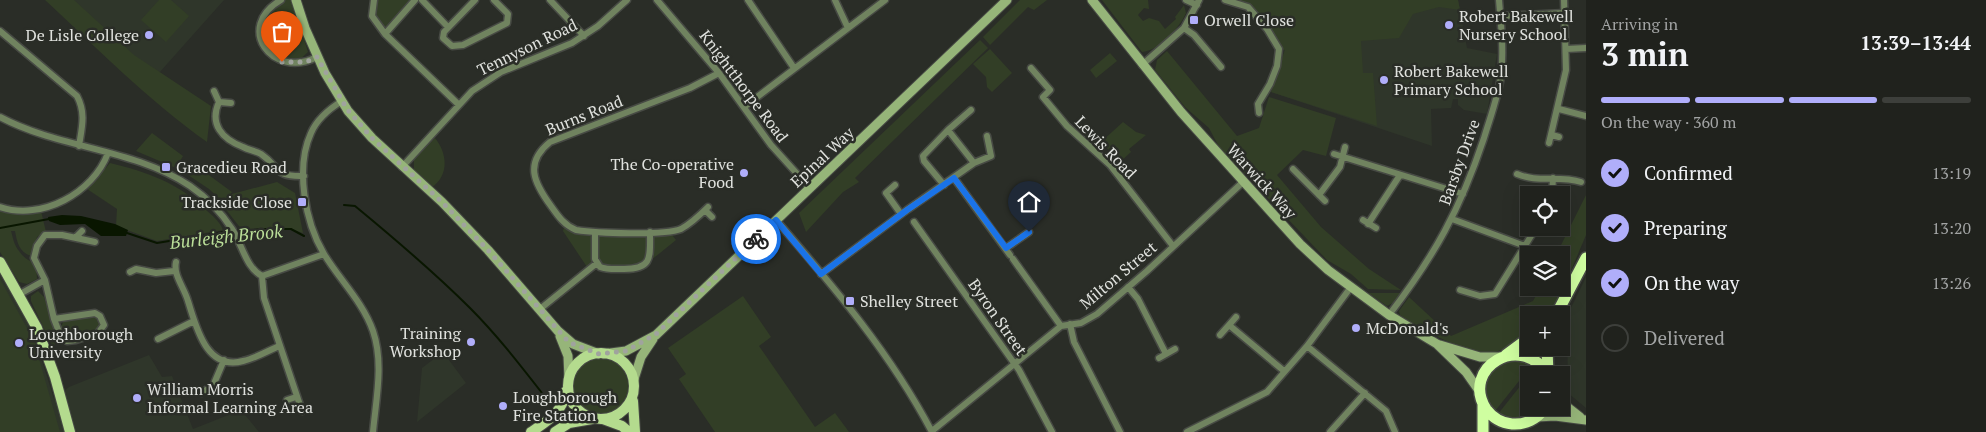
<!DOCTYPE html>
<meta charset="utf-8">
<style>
:root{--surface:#20221d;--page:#282a26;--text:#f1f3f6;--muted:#a2a4a4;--line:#3d3f3b;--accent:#b0aefa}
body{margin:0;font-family:"PT Serif",serif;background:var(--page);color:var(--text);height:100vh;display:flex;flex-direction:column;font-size:19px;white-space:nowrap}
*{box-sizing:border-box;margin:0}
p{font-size:16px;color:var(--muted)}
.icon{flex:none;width:28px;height:28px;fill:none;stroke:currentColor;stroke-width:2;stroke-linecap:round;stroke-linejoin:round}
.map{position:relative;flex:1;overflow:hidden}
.sheet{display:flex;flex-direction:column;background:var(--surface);width:400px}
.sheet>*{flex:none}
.fabs{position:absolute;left:1520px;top:186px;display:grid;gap:10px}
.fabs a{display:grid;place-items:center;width:50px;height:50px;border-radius:0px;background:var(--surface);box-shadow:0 5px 20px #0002,0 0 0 1px var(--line);font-size:25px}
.pin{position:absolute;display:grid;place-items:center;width:42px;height:42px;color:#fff;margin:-51px -21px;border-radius:50% 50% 50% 0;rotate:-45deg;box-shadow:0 0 5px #0007}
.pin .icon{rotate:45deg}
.courier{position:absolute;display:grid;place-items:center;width:50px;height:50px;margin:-25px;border:4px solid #1a73e8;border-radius:50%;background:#fff;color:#222;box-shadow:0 1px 6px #0007}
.head em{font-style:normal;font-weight:700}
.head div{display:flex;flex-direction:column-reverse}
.head{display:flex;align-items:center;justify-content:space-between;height:85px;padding:0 15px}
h1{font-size:32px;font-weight:700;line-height:38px}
.bar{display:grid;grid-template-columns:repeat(4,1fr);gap:8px 5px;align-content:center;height:60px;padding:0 15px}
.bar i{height:6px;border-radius:4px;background:var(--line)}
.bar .selected{background:var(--accent)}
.bar p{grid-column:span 4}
ol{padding:0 15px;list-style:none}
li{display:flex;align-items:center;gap:15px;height:55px}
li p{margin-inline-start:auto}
li .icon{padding:5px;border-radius:50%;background:var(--accent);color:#111;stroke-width:4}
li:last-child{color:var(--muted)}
li i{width:28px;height:28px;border:2px solid var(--line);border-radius:50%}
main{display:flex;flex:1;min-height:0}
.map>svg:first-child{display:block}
</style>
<main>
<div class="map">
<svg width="1586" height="432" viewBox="0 0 1586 432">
<rect width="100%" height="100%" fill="#2a2d27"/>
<path fill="#2f362a" d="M 71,0 L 224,0 L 159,73 L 115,43 Z
M 1306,0 L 1458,0 L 1467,48 L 1497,54 L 1487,114 L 1464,110 L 1458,105 L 1458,99 L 1453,99 L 1451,108 L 1431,109 L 1432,146 L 1271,92 L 1300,1 Z
M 0,272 L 33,332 L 54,399 L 69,387 L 149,355 L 162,377 L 172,376 L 193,429 L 241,410 L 259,432 L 0,432 Z
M 1586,277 L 1586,408 L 1568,393 L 1567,316 Z
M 443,352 L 466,383 L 417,422 L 422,368 Z"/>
<path fill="#323e26" d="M 45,0 L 74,0 L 134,55 L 211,106 L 207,142 C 149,101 97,48 45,0 Z
M 159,0 L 171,0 L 189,16 L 166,42 L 141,20 Z
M 281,0 L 296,0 L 301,30 L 308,52 L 295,64 L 282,62 L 260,38 L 263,13 Z
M 374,0 L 415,0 L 385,34 L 372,9 Z
M 1020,0 L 1047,0 L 1034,10 L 1028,7 L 990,45 L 983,37 Z
M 1102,0 L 1148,0 L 1149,9 L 1144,8 L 1138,15 L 1143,21 L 1149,18 L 1159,21 L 1165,29 L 1176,19 L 1175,17 L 1184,5 L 1186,13 C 1180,27 1159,51 1142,52 Z
M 1225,0 L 1458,0 L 1460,10 L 1439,7 L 1413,14 L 1399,38 L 1361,41 L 1363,73 L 1373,73 L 1377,126 L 1271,92 L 1285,50 L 1279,49 L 1248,7 Z
M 980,40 L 988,48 L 855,178 L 859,182 L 843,192 L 806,232 L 799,213 Z
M 990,49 L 1012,73 L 992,92 L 987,87 L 986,77 L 973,64 Z
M 1167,51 L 1237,136 L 1259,128 L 1269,97 L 1336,118 L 1326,156 L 1303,150 L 1277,175 L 1321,227 L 1369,269 L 1401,290 L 1368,289 L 1351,274 L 1327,260 L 1219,147 L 1209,128 L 1185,107 L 1155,70 L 1157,60 Z
M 1110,53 L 1117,61 L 1096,78 L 1090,70 Z
M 1123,122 L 1136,132 L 1146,135 L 1129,149 L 1131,152 L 1120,162 L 1101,142 Z
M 152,133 L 183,156 L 176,168 L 136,151 Z
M 435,138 C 448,154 449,176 431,188 L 414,170 L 414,158 Z
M 110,163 C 147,172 179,183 206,210 C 213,216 220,222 223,230 L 157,241 L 116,226 L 117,209 L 87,189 Z
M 195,165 L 232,192 L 224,203 L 209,189 L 182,171 L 186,166 Z
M 277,182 L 295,193 L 303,233 L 291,229 L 242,230 L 224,207 L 232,194 Z
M 1586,195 L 1586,235 L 1554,311 L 1550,315 L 1529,315 L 1529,334 C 1518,341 1504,351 1490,353 C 1473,355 1413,328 1400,315 L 1399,311 L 1409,297 L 1451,336 L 1533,301 L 1540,288 L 1561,288 L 1561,255 L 1556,255 Z
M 0,208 L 41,211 L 46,232 L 37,237 L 31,256 C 19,252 17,242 15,231 L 11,231 C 13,238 14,245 19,251 C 29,266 37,256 37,279 L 27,284 L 19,282 L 0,252 Z
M 565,224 L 576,230 L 669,231 L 676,240 C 650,261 633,280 597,263 L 589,270 L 563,231 Z
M 0,279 L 34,341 L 60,432 L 0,432 Z
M 38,291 L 44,297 L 57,339 L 53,348 L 31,301 L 31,296 Z
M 1368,293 L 1401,293 L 1393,303 L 1387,306 Z
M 743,296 L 771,337 L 759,346 L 815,427 L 835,413 L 849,432 L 715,432 L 679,379 L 686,374 L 668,348 Z
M 95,316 L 101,323 L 98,330 L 74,339 L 64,335 L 61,327 L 65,318 Z
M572 386a28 28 0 1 1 56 0a28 28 0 1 1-56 0Z
M 1517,360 L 1531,363 L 1531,366 L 1495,411 C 1476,387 1486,363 1517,360 Z
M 1529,375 L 1529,408 L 1541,408 C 1529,420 1513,421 1498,414 Z"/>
<path fill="#091600" d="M 62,215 L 81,216 L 115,224 L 128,230 L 126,236 L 101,236 L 85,224 L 60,225 L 49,221 L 48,217 Z"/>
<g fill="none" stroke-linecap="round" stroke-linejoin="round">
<path stroke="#091600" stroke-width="2" d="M 344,205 L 355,206 C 395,239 434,272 470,308 C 499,337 524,370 549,402
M 0,228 L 49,219
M 127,233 L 157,243 L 224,232 L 266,229 L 291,229 L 304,236"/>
<defs>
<path id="street" d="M 281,0 C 234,27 272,80 317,57
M 374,0 L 372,16 L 385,34
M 415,0 L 385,34 L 458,104
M 422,0 L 447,26
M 475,0 L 444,32 L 443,38 L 452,46 L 463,45 L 507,23 L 508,14 L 494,0
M 550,0 L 584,36
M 657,0 L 719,73 L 771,145 L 810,188
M 748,0 L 794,68
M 835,0 L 848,28
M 1186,0 L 1197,5
M 1225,0 L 1248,7 L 1267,29 L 1279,49 L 1277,66 L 1270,84 L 1258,104 L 1259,113
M 1500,16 L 1565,13
M 1184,28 L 1194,35 L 1221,67
M 0,31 L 77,96 C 86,113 82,127 79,146
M 1566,49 L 1586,48
M 1142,65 L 1184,28 L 1199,0
M 1031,68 L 1050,90 L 1043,97 L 1067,126 L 1110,165 L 1173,246
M 214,91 L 219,102 C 209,124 222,139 243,147 C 249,150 256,151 261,154 C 281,168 274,177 304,176
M 342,101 C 329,109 317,119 311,133 C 295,168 305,222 324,254 C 339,279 363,302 373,331 C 384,363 376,399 373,432
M 219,102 L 231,103
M 744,107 L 885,0
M 1559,109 L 1586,116
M 0,117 C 60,149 133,148 190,186 C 206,197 221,212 232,229 C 242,244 246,268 262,276 L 324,254
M 948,130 L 971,110
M 1552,135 L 1559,137
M 1549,143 L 1566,70 L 1564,0
M 1334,154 L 1463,194
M 402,167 L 472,91 L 501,72 L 572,43 L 598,26 L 627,0
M 1293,169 L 1325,201
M 1517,174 C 1537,183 1560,175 1581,182
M 954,178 L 1010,255
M 895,185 L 886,193 L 901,214
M 944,185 L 924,161 L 923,156 L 948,130 L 974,163
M 1319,195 L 1340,167 L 1345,147
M 1552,195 L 1553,178
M 0,207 C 42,221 93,193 108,153
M 708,207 C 701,214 690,224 681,229 C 663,236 596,233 576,230 C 564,225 558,216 551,206 C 534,183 524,163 550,142 L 690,88 L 719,73
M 705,210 L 712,217
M 1452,219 L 1525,246
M 776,220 C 834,287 891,354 932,432
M 1363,220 L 1376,228
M 914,222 L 1019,370 L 1052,432
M 1368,224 L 1400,175
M 595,232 L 595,259 L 600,267 C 608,270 616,269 624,269 C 653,269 650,257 650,232
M 76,237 L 82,231
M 1006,248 L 1029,232
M 1013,259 L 1061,326
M 176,262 C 173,275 184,287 188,301 C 196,326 206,371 243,361 C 256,358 268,351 279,346
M 130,272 L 136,269 L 156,273 L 174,271
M 821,274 L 907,210 L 974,163 L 991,156 L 987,136
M 262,276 L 264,298 L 302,411
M 1128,287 L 1138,299 L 1166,354
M 1460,290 L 1480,296 L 1495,294 L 1536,228
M 20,294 L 45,280
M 540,309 L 597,263
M 1389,315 C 1435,255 1460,210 1484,138 C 1490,118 1498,97 1501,76 C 1504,51 1501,25 1499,0
M 1236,317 L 1229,325 L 1284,371
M 54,319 L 95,313 L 100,316 L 104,325 L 98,333 L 76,340 L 67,341 L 61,337 L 54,319 L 45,280 L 34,258 L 37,246 L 45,235 L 62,235 L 95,242
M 1070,324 L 1074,342 L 1120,432
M 1220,335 L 1229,325
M 158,339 L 194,321
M 1307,346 L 1386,411 L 1395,432
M 1159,358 L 1175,349
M 201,393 L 213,386 L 224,360
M 287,400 L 296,397
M 932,431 L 1061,326 L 1081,323 L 1097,314 L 1147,271 L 1243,182
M 1187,432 L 1267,392 L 1307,346 L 1351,287
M 1330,432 L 1365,393"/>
<path id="secondary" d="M 296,0 L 305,28 L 325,73 L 348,111 L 372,138 L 442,202 L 488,250 L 558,331 L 573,344 L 599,354
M 1092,0 L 1181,112 L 1300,244 L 1328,270 L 1389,315 L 1437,344 L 1466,372 L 1480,392
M 560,336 L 568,356 L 569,379
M 1440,345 L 1480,357 L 1501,357
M 603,354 L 626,351 L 656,335 L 1007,0
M 634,379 L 641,357 L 653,339
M 1561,402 L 1580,417
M 1537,417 L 1555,416 L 1586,420"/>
<path id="primary" d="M 0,262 L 37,328 L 55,377 L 70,432
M568 386a33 33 0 1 1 66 0a33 33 0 1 1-66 0Z
M 633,401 L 635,432
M 603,419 L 622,426 L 629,432
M 531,432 C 548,421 563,412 566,391
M 555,432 L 569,423 L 592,419"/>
<path id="highway" d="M 1556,315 L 1586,258
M 1547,348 L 1548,375
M 1506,355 L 1529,338
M 1483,404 L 1483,432
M 1545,408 C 1537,419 1525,425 1512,424 C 1501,423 1492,417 1486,409 C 1460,368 1521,331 1548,375"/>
</defs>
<use href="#street" stroke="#474a44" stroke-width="9"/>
<use href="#secondary" stroke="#474a44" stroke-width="11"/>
<use href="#primary" stroke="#474a44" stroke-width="12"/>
<use href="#highway" stroke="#474a44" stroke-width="14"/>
<use href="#street" stroke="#70835f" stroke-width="6"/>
<use href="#secondary" stroke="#96b579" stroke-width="9"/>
<use href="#primary" stroke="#b4db8e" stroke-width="10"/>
<use href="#highway" stroke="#cffea0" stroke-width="11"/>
</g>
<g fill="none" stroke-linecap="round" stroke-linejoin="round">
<path stroke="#a0a39e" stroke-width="5" stroke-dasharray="0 9" d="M 282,62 L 306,62 L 317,57 L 347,109 L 372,138 L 442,202 L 488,250 L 566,339 L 573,344 L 599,354 L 626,351 L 656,334 L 756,239"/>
<path stroke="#1a73e8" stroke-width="6" d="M 756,239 L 776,220 L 821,274 L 907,210 L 954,178 L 1006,248 L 1029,232"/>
</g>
<g fill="#b0aefa" stroke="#2a2d27" stroke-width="2">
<rect x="1189" y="15" width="10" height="10" rx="2.5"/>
<circle cx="1449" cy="25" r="5"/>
<circle cx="149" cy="35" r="5"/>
<circle cx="1384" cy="80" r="5"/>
<rect x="161" y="162" width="10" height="10" rx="2.5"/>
<circle cx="744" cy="173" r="5"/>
<rect x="297" y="197" width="10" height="10" rx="2.5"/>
<rect x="845" y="296" width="10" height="10" rx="2.5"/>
<circle cx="1356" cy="328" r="5"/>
<circle cx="471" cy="342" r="5"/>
<circle cx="19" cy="343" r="5"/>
<circle cx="137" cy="398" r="5"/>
<circle cx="503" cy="406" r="5"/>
</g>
<g text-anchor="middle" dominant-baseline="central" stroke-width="5" stroke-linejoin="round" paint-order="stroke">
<g font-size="16" fill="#e0e2de" stroke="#2a2d27" text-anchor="start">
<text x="1459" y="16">Robert Bakewell<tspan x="1459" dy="18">Nursery School</tspan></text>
<text x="1204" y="20">Orwell Close</text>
<text x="139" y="35" text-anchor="end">De Lisle College</text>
<text x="1394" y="71">Robert Bakewell<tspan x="1394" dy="18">Primary School</tspan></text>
<text x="734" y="164" text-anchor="end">The Co-operative<tspan x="734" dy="18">Food</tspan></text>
<text x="176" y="167">Gracedieu Road</text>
<text x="292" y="202" text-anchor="end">Trackside Close</text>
<text x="860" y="301">Shelley Street</text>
<text x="1366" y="328">McDonald's</text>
<text x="461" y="333" text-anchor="end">Training<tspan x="461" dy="18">Workshop</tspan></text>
<text x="29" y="334">Loughborough<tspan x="29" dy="18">University</tspan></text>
<text x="147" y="389">William Morris<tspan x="147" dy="18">Informal Learning Area</tspan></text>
<text x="513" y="397">Loughborough<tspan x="513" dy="18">Fire Station</tspan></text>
</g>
<g font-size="16" fill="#e0e2de" stroke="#2a2d27">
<text transform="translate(527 47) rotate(-26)">Tennyson Road</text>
<text transform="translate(744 86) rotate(53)">Knightthorpe Road</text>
<text transform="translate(584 115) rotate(-22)">Burns Road</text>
<text transform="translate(1106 147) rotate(46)">Lewis Road</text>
<text transform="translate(822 157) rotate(-43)">Epinal Way</text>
<text transform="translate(1459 162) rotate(-70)">Barsby Drive</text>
<text transform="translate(1262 181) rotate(48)">Warwick Way</text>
<text transform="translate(1118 275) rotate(-40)">Milton Street</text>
<text transform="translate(998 317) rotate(55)">Byron Street</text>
</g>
<g font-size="18" font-style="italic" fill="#bbdf99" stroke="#2a2d27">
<text transform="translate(226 236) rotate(-6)">Burleigh Brook</text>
</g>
</g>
</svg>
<div class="fabs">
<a><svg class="icon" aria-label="locate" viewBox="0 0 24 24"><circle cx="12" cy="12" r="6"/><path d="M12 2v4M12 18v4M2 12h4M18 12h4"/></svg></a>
<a><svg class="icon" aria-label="layers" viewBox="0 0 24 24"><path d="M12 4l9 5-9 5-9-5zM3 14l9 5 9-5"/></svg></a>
<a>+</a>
<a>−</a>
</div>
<div class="pin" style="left:282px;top:62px;background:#ea580c"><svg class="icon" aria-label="bag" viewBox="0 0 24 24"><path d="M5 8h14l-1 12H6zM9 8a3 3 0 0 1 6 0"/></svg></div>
<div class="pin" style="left:1029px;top:232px;background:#1f2937"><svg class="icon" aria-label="home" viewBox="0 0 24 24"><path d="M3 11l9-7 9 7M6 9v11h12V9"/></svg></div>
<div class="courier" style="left:756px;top:239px"><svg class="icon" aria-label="bike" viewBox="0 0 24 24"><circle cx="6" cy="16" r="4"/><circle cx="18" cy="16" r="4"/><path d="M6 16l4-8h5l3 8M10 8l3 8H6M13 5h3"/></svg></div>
</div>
<section class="sheet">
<div class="head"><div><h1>3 min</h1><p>Arriving in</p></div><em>13:39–13:44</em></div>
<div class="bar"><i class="selected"></i><i class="selected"></i><i class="selected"></i><i></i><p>On the way · 360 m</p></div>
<ol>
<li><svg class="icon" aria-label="check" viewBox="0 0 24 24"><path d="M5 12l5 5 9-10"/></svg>Confirmed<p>13:19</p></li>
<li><svg class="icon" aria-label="check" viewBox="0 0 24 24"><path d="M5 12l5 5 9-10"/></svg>Preparing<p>13:20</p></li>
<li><svg class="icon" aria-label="check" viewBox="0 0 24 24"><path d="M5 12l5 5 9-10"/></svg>On the way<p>13:26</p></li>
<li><i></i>Delivered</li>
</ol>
</section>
</main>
